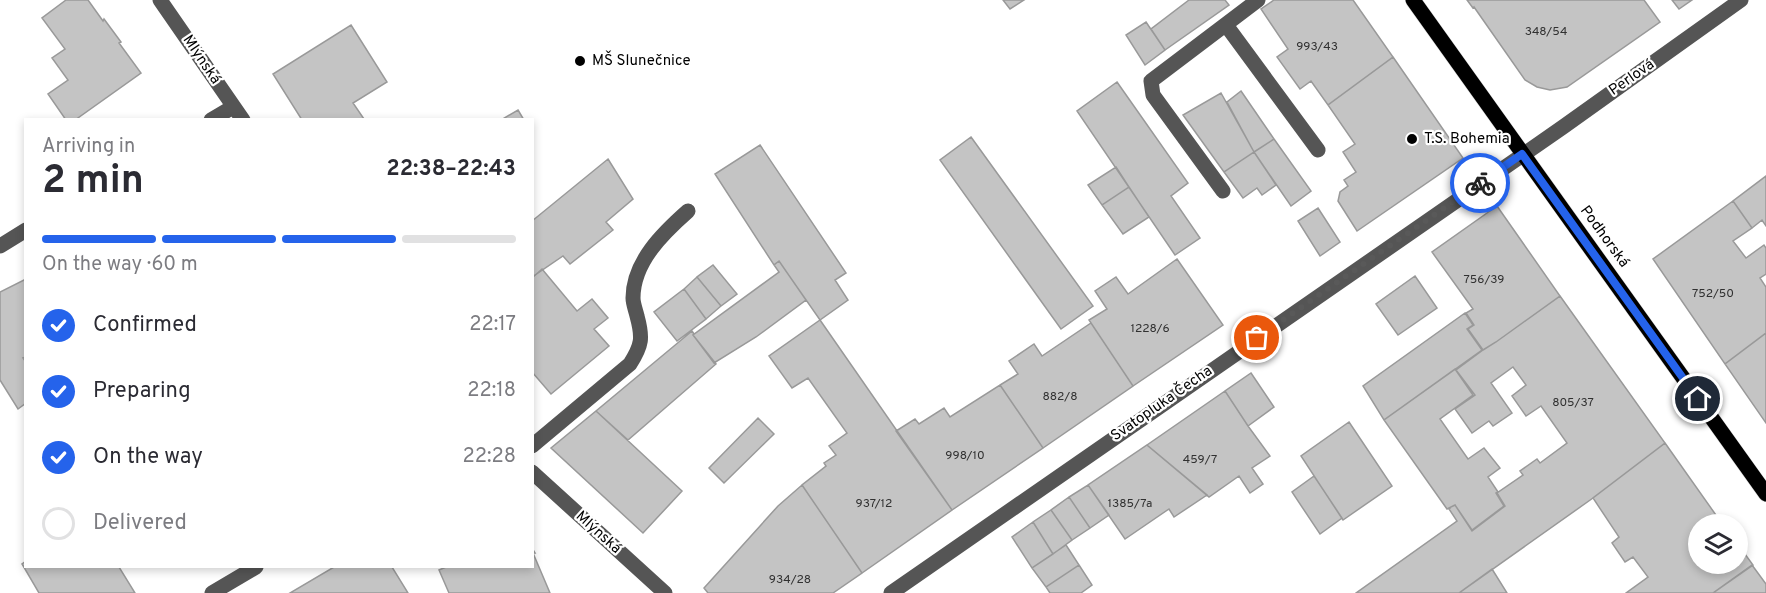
<!DOCTYPE html>
<meta charset="utf-8">
<style>
:root{--surface:#fff;--page:#f7f7f7;--text:#2b2b33;--muted:#7c7c81;--line:#e1e1e2;--accent:#2563eb}
body{margin:0;font-family:Overpass,sans-serif;background:var(--page);color:var(--text);height:100vh;display:flex;flex-direction:column;font-size:22px;white-space:nowrap}
*{box-sizing:border-box;margin:0}
p{font-size:20px;color:var(--muted)}
.icon{flex:none;width:33px;height:33px;fill:none;stroke:currentColor;stroke-width:2;stroke-linecap:round;stroke-linejoin:round}
.map{position:relative;flex:1;overflow:hidden}
.details{position:absolute;left:24px;top:118px;width:510px;height:450px;display:flex;flex-direction:column;background:var(--surface);border-radius:0px;box-shadow:0 3px 9px #0003}
.details>*{flex:none}
.controls{position:absolute;left:1688px;top:514px;display:grid;gap:12px}
.controls a{display:grid;place-items:center;width:60px;height:60px;border-radius:50%;background:var(--surface);box-shadow:0 3px 9px #0003;font-size:30px}
.pin{position:absolute;display:grid;place-items:center;width:51px;height:51px;color:#fff;margin:-26px;border:3px solid #fff;border-radius:50%;box-shadow:0 2px 6px #0007}
.courier{position:absolute;display:grid;place-items:center;width:60px;height:60px;margin:-30px;border:4px solid #2563eb;border-radius:50%;background:#fff;color:#222;box-shadow:0 2px 8px #0007}
.headline em{font-style:normal;font-weight:700}
.headline div{display:flex;flex-direction:column-reverse}
.headline{display:flex;align-items:center;justify-content:space-between;height:102px;padding:0 18px}
h1{font-size:39px;font-weight:700;line-height:45px}
.bar{display:grid;grid-template-columns:repeat(4,1fr);gap:9px 6px;align-content:center;height:72px;padding:0 18px}
.bar i{height:8px;border-radius:4px;background:var(--line)}
.bar .selected{background:var(--accent)}
.bar p{grid-column:span 4}
ol{padding:0 18px;list-style:none}
li{display:flex;align-items:center;gap:18px;height:66px}
li p{margin-inline-start:auto}
li .icon{padding:6px;border-radius:50%;background:var(--accent);color:#fff;stroke-width:4}
li:last-child{color:var(--muted)}
li i{width:33px;height:33px;border:3px solid var(--line);border-radius:50%}
.map>svg:first-child{display:block}
</style>
<div class="map">
<svg width="1766" height="593" viewBox="0 0 1766 593">
<rect width="100%" height="100%" fill="#fff"/>
<path fill="#c4c4c4" stroke="#999" stroke-width="1.5" d="M 66,0 L 88,0 L 103,21 L 104,19 L 121,42 L 119,43 L 141,73 L 75,120 L 66,120 L 48,94 L 68,80 L 52,58 L 65,49 L 42,18 Z
M 1003,0 L 1024,0 L 1010,9 Z
M 1189,0 L 1225,0 L 1229,5 L 1165,50 L 1151,29 Z
M 1274,0 L 1353,0 L 1393,57 L 1328,105 L 1311,81 L 1300,89 L 1277,57 L 1288,49 L 1261,9 Z
M 1467,0 L 1644,0 L 1660,22 L 1567,87 L 1550,90 L 1537,87 L 1525,80 L 1474,7 L 1473,8 Z
M 1672,0 L 1692,0 L 1679,9 Z
M 1146,22 L 1165,50 L 1145,65 L 1126,35 Z
M 351,25 L 387,82 L 353,103 L 364,119 L 362,120 L 302,120 L 273,74 Z
M 1393,57 L 1463,158 L 1357,231 L 1338,201 L 1340,192 L 1348,186 L 1344,180 L 1356,172 L 1343,152 L 1355,144 L 1328,105 Z
M 1117,82 L 1188,183 L 1171,196 L 1200,238 L 1175,255 L 1077,111 Z
M 1241,91 L 1274,139 L 1254,152 L 1227,102 Z
M 1221,93 L 1254,152 L 1224,172 L 1183,115 Z
M 518,110 L 524,120 L 501,120 Z
M 971,137 L 1093,306 L 1061,329 L 940,160 Z
M 1274,139 L 1311,191 L 1291,206 L 1254,152 Z
M 760,145 L 846,273 L 835,280 L 848,300 L 820,320 L 779,261 L 774,265 L 715,174 Z
M 1254,152 L 1276,185 L 1262,195 L 1257,188 L 1243,198 L 1224,172 Z
M 608,159 L 633,199 L 606,222 L 613,230 L 570,264 L 563,256 L 532,277 L 532,221 Z
M 1116,167 L 1129,187 L 1102,205 L 1088,185 Z
M 1766,176 L 1766,226 L 1762,220 L 1752,228 L 1733,201 Z
M 1129,187 L 1149,217 L 1123,234 L 1102,205 Z
M 1733,201 L 1752,228 L 1733,241 L 1746,258 L 1764,245 L 1766,248 L 1766,274 L 1760,278 L 1766,287 L 1766,333 L 1725,364 L 1653,259 Z
M 1497,206 L 1560,296 L 1496,342 L 1483,350 L 1468,329 L 1474,325 L 1466,313 L 1473,309 L 1432,252 Z
M 1318,208 L 1340,242 L 1320,256 L 1298,221 Z
M 1177,259 L 1223,325 L 1133,386 L 1089,320 L 1107,309 L 1095,291 L 1116,277 L 1128,294 Z
M 779,261 L 806,300 L 756,337 L 714,363 L 693,335 L 779,272 L 774,265 Z
M 713,265 L 737,294 L 721,306 L 697,277 Z
M 542,269 L 577,311 L 592,299 L 608,318 L 594,329 L 609,346 L 551,394 L 532,372 L 532,278 Z
M 1415,276 L 1437,308 L 1398,335 L 1376,304 Z
M 697,277 L 721,306 L 706,319 L 684,289 Z
M 26,279 L 26,357 L 23,358 L 26,362 L 26,403 L 18,409 L 0,380 L 0,292 Z
M 684,289 L 706,319 L 677,341 L 654,312 Z
M 1560,296 L 1665,443 L 1593,498 L 1459,593 L 1356,593 L 1457,521 L 1449,509 L 1453,506 L 1455,505 L 1472,531 L 1505,506 L 1497,493 L 1523,475 L 1520,471 L 1537,459 L 1540,463 L 1567,443 L 1541,406 L 1526,416 L 1512,396 L 1526,385 L 1513,367 L 1491,383 L 1512,413 L 1493,426 L 1489,421 L 1472,433 L 1455,409 L 1475,395 L 1456,370 L 1483,350 L 1496,342 Z
M 1465,313 L 1473,325 L 1467,329 L 1482,350 L 1384,420 L 1363,386 Z
M 820,320 L 952,510 L 862,573 L 802,485 L 826,466 L 824,463 L 836,455 L 829,446 L 847,433 L 808,378 L 792,388 L 769,356 Z
M 1091,323 L 1133,386 L 1043,448 L 1000,385 L 1018,374 L 1009,361 L 1034,344 L 1042,356 Z
M 692,331 L 694,334 L 693,335 L 716,364 L 628,440 L 596,411 Z
M 1766,333 L 1766,423 L 1725,364 Z
M 1455,369 L 1473,395 L 1440,419 L 1468,459 L 1484,448 L 1500,468 L 1488,477 L 1498,492 L 1496,493 L 1504,506 L 1472,530 L 1455,505 L 1447,509 L 1384,420 Z
M 1251,373 L 1274,407 L 1248,426 L 1225,391 Z
M 1000,385 L 1043,448 L 952,510 L 896,431 L 915,419 L 919,424 L 944,408 L 950,417 Z
M 1225,391 L 1248,426 L 1270,456 L 1252,468 L 1263,484 L 1250,493 L 1239,476 L 1209,497 L 1147,445 Z
M 596,411 L 682,491 L 643,533 L 551,448 Z
M 758,418 L 774,434 L 724,483 L 709,468 Z
M 1349,422 L 1392,486 L 1343,520 L 1301,456 Z
M 1665,443 L 1723,525 L 1698,525 L 1698,564 L 1737,564 L 1737,543 L 1753,565 L 1713,593 L 1626,593 L 1648,577 L 1633,557 L 1625,562 L 1612,543 L 1619,537 L 1593,498 Z
M 1147,445 L 1207,495 L 1174,517 L 1169,509 L 1125,539 L 1088,485 Z
M 1314,476 L 1342,518 L 1320,534 L 1292,492 Z
M 802,485 L 862,573 L 833,593 L 708,593 L 704,588 L 778,506 Z
M 1088,485 L 1109,515 L 1090,528 L 1069,497 Z
M 1069,497 L 1090,528 L 1072,540 L 1051,510 Z
M 1051,510 L 1072,540 L 1053,554 L 1033,522 Z
M 1033,522 L 1053,554 L 1032,568 L 1012,537 Z
M 1066,545 L 1079,565 L 1046,587 L 1032,568 Z
M 532,548 L 535,553 L 533,553 L 550,593 L 449,593 L 439,570 L 446,567 L 532,567 Z
M 26,561 L 26,567 L 119,567 L 135,593 L 39,593 L 22,564 Z
M 1079,565 L 1092,585 L 1081,593 L 1050,593 L 1046,587 Z
M 1752,565 L 1766,584 L 1766,593 L 1713,593 Z
M 334,567 L 392,567 L 408,593 L 290,593 Z
M 1492,569 L 1507,593 L 1459,593 Z"/>
<g fill="none" stroke-linecap="round" stroke-linejoin="round">
<defs>
<path id="major" d="M 1413,0 L 1766,494"/>
</defs>
<use href="#major" stroke="#dbdbdb" stroke-width="16"/>
<path stroke="#555" stroke-width="15" d="M 160,0 L 243,120
M 1226,25 L 1318,150
M 211,120 L 233,107
M 1223,191 L 1153,95 L 1151,81 L 1258,0
M 0,246 L 26,230
M 532,446 L 630,364 C 642,345 643,338 637,316 C 636,311 633,304 633,298 C 633,262 663,233 688,211
M 532,472 L 665,593
M 212,593 L 256,567
M 891,593 L 1563,127 L 1741,0"/>
<use href="#major" stroke="#000" stroke-width="15"/>
</g>
<g fill="none" stroke-linecap="round" stroke-linejoin="round">
<path stroke="#595959" stroke-width="6" stroke-dasharray="0 10.8" d="M 1257,338 L 1480,183"/>
<path stroke="#2563eb" stroke-width="8" d="M 1480,183 L 1522,154 L 1698,399"/>
</g>
<g fill="#000" stroke="#fff" stroke-width="2">
<circle cx="580" cy="61" r="6"/>
<circle cx="1412" cy="139" r="6"/>
</g>
<g text-anchor="middle" dominant-baseline="central" stroke-width="4.5" stroke-linejoin="round" paint-order="stroke">
<g font-size="12" fill="#313131">
<text x="1546" y="32">348/54</text>
<text x="1317" y="47">993/43</text>
<text x="1484" y="280">756/39</text>
<text x="1713" y="294">752/50</text>
<text x="1150" y="329">1228/6</text>
<text x="1060" y="397">882/8</text>
<text x="1573" y="403">805/37</text>
<text x="965" y="456">998/10</text>
<text x="1200" y="460">459/7</text>
<text x="874" y="504">937/12</text>
<text x="1130" y="504">1385/7a</text>
<text x="790" y="580">934/28</text>
</g>
<g font-size="15" fill="#000" stroke="#fff">
<text transform="translate(201 60) rotate(56)">Mlýnská</text>
<text transform="translate(1632 78) rotate(-35)">Perlová</text>
<text transform="translate(1604 237) rotate(54)">Podhorská</text>
<text transform="translate(1162 404) rotate(-35)">Svatopluka Čecha</text>
<text transform="translate(598 533) rotate(42)">Mlýnská</text>
</g>
<g font-size="15" fill="#000" stroke="#fff" text-anchor="start">
<text x="592" y="61">MŠ Slunečnice</text>
<text x="1424" y="139">T.S. Bohemia</text>
</g>
</g>
</svg>
<div class="controls">
<a><svg class="icon" aria-label="layers" viewBox="0 0 24 24"><path d="M12 4l9 5-9 5-9-5zM3 14l9 5 9-5"/></svg></a>
</div>
<div class="pin" style="left:1257px;top:338px;background:#ea580c"><svg class="icon" aria-label="bag" viewBox="0 0 24 24"><path d="M5 8h14l-1 12H6zM9 8a3 3 0 0 1 6 0"/></svg></div>
<div class="pin" style="left:1698px;top:399px;background:#1f2937"><svg class="icon" aria-label="home" viewBox="0 0 24 24"><path d="M3 11l9-7 9 7M6 9v11h12V9"/></svg></div>
<div class="courier" style="left:1480px;top:183px"><svg class="icon" aria-label="bike" viewBox="0 0 24 24"><circle cx="6" cy="16" r="4"/><circle cx="18" cy="16" r="4"/><path d="M6 16l4-8h5l3 8M10 8l3 8H6M13 5h3"/></svg></div>
<section class="details">
<div class="headline"><div><h1>2 min</h1><p>Arriving in</p></div><em>22:38–22:43</em></div>
<div class="bar"><i class="selected"></i><i class="selected"></i><i class="selected"></i><i></i><p>On the way · 60 m</p></div>
<ol>
<li><svg class="icon" aria-label="check" viewBox="0 0 24 24"><path d="M5 12l5 5 9-10"/></svg>Confirmed<p>22:17</p></li>
<li><svg class="icon" aria-label="check" viewBox="0 0 24 24"><path d="M5 12l5 5 9-10"/></svg>Preparing<p>22:18</p></li>
<li><svg class="icon" aria-label="check" viewBox="0 0 24 24"><path d="M5 12l5 5 9-10"/></svg>On the way<p>22:28</p></li>
<li><i></i>Delivered</li>
</ol>
</section>
</div>
